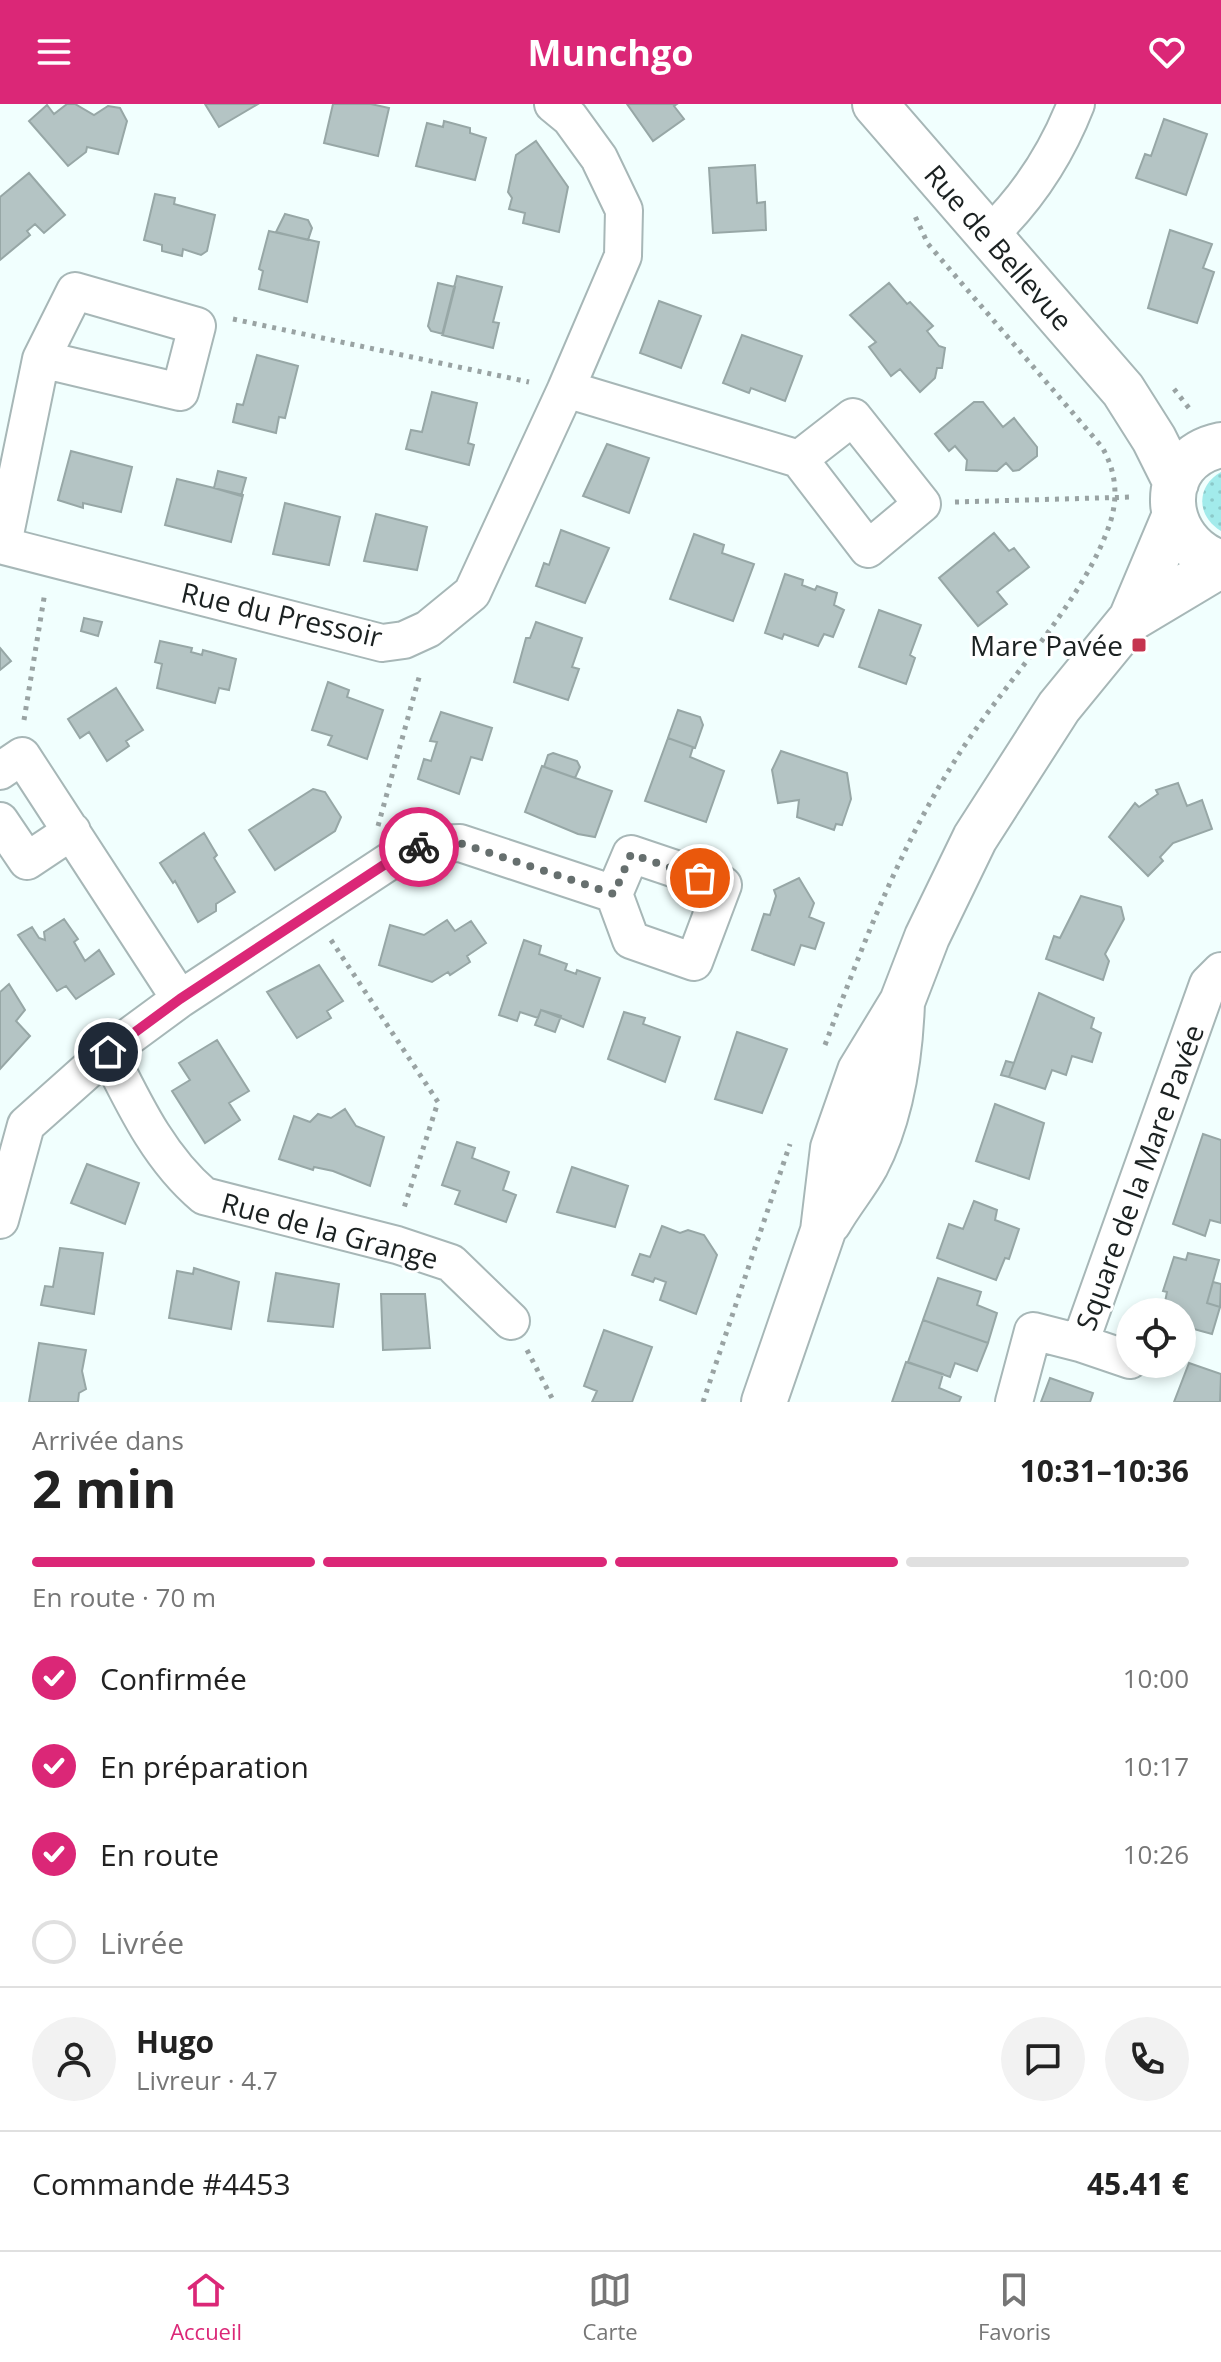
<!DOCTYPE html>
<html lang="fr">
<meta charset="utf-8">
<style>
:root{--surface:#fff;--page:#f2f2f2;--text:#222;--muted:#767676;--line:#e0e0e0;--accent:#db2777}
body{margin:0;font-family:"Open Sans",sans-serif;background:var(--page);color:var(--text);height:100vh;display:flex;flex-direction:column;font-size:30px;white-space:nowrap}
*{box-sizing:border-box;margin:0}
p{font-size:26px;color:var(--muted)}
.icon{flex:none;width:44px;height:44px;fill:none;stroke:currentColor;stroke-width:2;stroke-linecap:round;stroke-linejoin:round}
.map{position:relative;height:1298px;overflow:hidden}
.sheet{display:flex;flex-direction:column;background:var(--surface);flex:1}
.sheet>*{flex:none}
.buttons{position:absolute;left:1116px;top:1194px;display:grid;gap:16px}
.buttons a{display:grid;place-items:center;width:80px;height:80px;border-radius:50%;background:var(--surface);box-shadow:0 4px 12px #0003;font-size:40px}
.pin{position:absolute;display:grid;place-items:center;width:68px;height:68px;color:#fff;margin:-34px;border:4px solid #fff;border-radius:50%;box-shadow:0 2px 8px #0007}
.courier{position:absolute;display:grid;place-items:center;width:80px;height:80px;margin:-40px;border:6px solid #db2777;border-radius:50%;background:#fff;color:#222;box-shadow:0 2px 10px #0007}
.overview em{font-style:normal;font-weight:700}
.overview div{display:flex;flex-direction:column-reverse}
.overview{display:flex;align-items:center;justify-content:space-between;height:136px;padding:0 32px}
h1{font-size:52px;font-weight:700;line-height:60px}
.bar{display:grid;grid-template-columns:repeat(4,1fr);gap:12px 8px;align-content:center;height:96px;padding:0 32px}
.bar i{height:10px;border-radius:6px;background:var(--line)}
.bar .current{background:var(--accent)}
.bar p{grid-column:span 4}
.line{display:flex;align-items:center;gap:20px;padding:0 32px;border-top:2px solid var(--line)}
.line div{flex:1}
.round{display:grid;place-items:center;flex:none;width:84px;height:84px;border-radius:42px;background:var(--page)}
ol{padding:0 32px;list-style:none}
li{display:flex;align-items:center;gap:24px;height:88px}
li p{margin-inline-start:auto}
li .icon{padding:8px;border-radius:50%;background:var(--accent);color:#fff;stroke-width:4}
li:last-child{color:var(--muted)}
li i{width:44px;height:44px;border:4px solid var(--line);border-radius:50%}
header{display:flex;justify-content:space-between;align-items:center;height:104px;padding:0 32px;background:var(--accent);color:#fff;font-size:36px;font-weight:700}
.dock{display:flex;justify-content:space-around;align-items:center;height:112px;border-top:2px solid var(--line);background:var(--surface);font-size:22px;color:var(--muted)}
.dock a{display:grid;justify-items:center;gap:4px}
.dock .current{color:var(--accent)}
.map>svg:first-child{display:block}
</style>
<header><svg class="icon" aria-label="menu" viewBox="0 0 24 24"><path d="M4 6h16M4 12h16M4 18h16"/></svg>Munchgo<svg class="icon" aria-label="heart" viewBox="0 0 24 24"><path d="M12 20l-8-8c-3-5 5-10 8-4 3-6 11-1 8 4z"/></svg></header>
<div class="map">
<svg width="1221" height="1298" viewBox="0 0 1221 1298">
<defs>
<pattern id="grass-dots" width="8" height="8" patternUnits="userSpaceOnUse" patternTransform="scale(2)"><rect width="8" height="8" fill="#a2ebeb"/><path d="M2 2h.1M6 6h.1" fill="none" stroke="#8bc9c9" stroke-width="1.8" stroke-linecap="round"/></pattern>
</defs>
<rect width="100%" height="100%" fill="#f1fffe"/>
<path fill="url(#grass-dots)" d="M 1221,368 L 1221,427 C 1196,412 1196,382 1221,368 Z"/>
<path fill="#b4c4c4" stroke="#97a7a6" stroke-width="2" d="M 67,0 L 75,0 L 94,11 L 108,2 L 120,4 L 127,17 L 118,50 L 87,43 L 86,48 L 68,62 L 29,17 L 47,1 L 54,10 Z
M 205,0 L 258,0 L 219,23 Z
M 333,0 L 371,0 L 389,4 L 378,52 L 324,39 Z
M 627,0 L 677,0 L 674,2 L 684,15 L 653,37 Z
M 1164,15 L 1207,30 L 1186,91 L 1136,74 L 1145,50 L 1151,52 Z
M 444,17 L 470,24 L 470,29 L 486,34 L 475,76 L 416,62 L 427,19 L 443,23 Z
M 536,37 L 568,83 L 559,128 L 523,119 L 525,109 L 509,105 L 512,94 L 508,88 L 516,51 Z
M 755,61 L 757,99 L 765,98 L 766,126 L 713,129 L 709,64 Z
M 29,69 L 65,111 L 44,129 L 35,120 L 27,127 L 30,131 L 0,156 L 0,93 Z
M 155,90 L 175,94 L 174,100 L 215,111 L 207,147 L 201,151 L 183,145 L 182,152 L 162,147 L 162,141 L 144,136 Z
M 285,110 L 308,116 L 312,124 L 308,136 L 276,128 Z
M 1170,126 L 1212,140 L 1203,164 L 1214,168 L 1197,219 L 1148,204 Z
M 269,127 L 319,138 L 307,198 L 259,185 L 263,167 L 259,165 Z
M 457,172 L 502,183 L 493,218 L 499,219 L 493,244 L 442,231 Z
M 438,179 L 455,183 L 443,230 L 431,227 L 428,222 Z
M 889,179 L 907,200 L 910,198 L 933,222 L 927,227 L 939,242 L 945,244 L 942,264 L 937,264 L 935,274 L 920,288 L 900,265 L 891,272 L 869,243 L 876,238 L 850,211 Z
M 659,197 L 701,212 L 681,264 L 640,249 Z
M 742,231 L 802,252 L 785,297 L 751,284 L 749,289 L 723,279 Z
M 257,251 L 298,262 L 285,314 L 279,313 L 276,329 L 233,318 L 237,300 L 243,301 Z
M 432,288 L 477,299 L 468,339 L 474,341 L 469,361 L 406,345 L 411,326 L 422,328 Z
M 974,298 L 983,298 L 1003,323 L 1014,314 L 1037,343 L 1037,352 L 1019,366 L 1013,367 L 1006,359 L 997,367 L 966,366 L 967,356 L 955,342 L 949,347 L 935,330 Z
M 607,340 L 649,354 L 629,409 L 583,392 Z
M 71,347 L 132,363 L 121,408 L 83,399 L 83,404 L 58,396 Z
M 218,367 L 246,374 L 241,392 L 214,384 Z
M 177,375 L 243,391 L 231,438 L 165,421 Z
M 285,399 L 340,413 L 329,461 L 273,450 Z
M 376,410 L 427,423 L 417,466 L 364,457 Z
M 561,426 L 609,444 L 585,499 L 536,482 L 544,459 L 549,461 Z
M 994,429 L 1009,447 L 1014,444 L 1029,463 L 997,488 L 1007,500 L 978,522 L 939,474 Z
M 694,430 L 724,441 L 722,449 L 754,460 L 733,517 L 670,495 Z
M 785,470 L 803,476 L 802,481 L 815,486 L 817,482 L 837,489 L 834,501 L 844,506 L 833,533 L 824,530 L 818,542 L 784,530 L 782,535 L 765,529 Z
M 879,506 L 921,521 L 910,551 L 915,554 L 906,580 L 859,563 Z
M 84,514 L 102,518 L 98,532 L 81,527 Z
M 536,518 L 582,534 L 572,563 L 579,565 L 568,596 L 514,578 L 526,534 L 530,534 Z
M 160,537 L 192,544 L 191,548 L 202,551 L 203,546 L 236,555 L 229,586 L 219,584 L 215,599 L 157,584 L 162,560 L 155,558 Z
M 0,544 L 11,557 L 0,566 Z
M 328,578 L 349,586 L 347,593 L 383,606 L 367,655 L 328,641 L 332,632 L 312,626 Z
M 116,584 L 143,626 L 126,637 L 129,642 L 107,657 L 89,628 L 80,634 L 68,615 Z
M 678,606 L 700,613 L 703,621 L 695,644 L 668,634 Z
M 441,608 L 492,624 L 482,656 L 471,653 L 459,690 L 418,675 L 424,655 L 431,657 L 437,638 L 430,637 Z
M 668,634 L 693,643 L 690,653 L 724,667 L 706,718 L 645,697 Z
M 781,647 L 847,669 L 851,695 L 842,721 L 836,720 L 834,726 L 797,713 L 799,696 L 778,699 L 772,666 Z
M 553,649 L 577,657 L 580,663 L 575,674 L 544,663 L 548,651 Z
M 542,662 L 612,687 L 595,733 L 578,730 L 525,708 Z
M 1178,679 L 1187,702 L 1202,696 L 1212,725 L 1173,739 L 1160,753 L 1163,757 L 1148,772 L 1109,733 L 1135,699 L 1139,703 L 1158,690 L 1156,686 Z
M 313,685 L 325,688 L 341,713 L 335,727 L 275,766 L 249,726 Z
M 204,729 L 217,751 L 214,754 L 235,788 L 216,800 L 216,807 L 198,818 L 175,777 L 173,779 L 160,759 Z
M 799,774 L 814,799 L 809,813 L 824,819 L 815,845 L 801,841 L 794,861 L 752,846 L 764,810 L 770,811 L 776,792 L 774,786 Z
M 1081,792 L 1121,803 L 1124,815 L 1105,850 L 1109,857 L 1103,876 L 1046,855 L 1054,832 L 1060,834 Z
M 64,815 L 78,835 L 74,838 L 85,857 L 99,846 L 114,870 L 76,895 L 66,882 L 57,887 L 18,831 L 32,823 L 39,834 L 45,836 L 44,828 Z
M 447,816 L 455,827 L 471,817 L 486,839 L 467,852 L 470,858 L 450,871 L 448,868 L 432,878 L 379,861 L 390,821 L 424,831 Z
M 524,836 L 541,842 L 539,850 L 567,860 L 565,866 L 576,870 L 577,866 L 600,874 L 583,923 L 541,906 L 538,914 L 520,908 L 517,917 L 499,911 Z
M 319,861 L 343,897 L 327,907 L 331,914 L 297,934 L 267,888 Z
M 9,880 L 25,906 L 16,917 L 30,932 L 0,965 L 0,888 Z
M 1039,889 L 1094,914 L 1091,924 L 1101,929 L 1092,958 L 1072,952 L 1066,971 L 1052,966 L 1045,985 L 1009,973 Z
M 541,906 L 561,912 L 555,928 L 535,921 Z
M 624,908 L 645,914 L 643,920 L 680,933 L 665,978 L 608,955 Z
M 737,928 L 787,945 L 762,1009 L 715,995 Z
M 217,936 L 249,987 L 229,999 L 240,1016 L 205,1039 L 172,987 L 190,976 L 179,959 Z
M 1006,957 L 1014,959 L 1009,973 L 1001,971 Z
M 995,1000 L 1044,1019 L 1029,1075 L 976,1057 Z
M 345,1005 L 356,1022 L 384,1033 L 370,1082 L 333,1067 L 314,1063 L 313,1066 L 279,1055 L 294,1012 L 310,1018 L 318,1010 L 331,1014 Z
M 1203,1030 L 1221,1036 L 1221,1119 L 1210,1116 L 1205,1132 L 1173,1120 Z
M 457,1038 L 475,1044 L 472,1054 L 509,1068 L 503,1086 L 516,1091 L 506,1118 L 455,1100 L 460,1087 L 442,1081 Z
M 87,1060 L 139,1079 L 125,1120 L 71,1099 Z
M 572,1063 L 628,1082 L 615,1123 L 557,1108 Z
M 974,1097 L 997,1106 L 995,1116 L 1019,1125 L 1009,1155 L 1005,1154 L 996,1176 L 937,1154 L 949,1120 L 963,1125 Z
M 662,1122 L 680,1129 L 688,1126 L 704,1131 L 717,1151 L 696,1210 L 660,1196 L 666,1178 L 655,1174 L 653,1178 L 632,1171 L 640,1150 L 650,1153 Z
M 60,1144 L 103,1149 L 94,1210 L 41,1201 L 45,1182 L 53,1183 Z
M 1188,1149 L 1219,1156 L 1207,1199 L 1220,1203 L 1212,1230 L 1183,1222 L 1182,1228 L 1182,1208 L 1157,1208 L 1164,1203 L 1167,1188 L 1163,1187 L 1174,1153 L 1186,1156 Z
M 194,1164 L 239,1178 L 231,1225 L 169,1214 L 177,1167 L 193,1170 Z
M 276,1169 L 339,1180 L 333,1223 L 268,1217 Z
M 938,1174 L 981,1188 L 977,1201 L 997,1209 L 988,1239 L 923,1216 Z
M 1213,1178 L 1221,1180 L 1220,1203 L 1207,1199 Z
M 381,1190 L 425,1190 L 430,1244 L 383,1246 Z
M 923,1216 L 988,1239 L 977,1267 L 955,1259 L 950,1273 L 908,1258 Z
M 604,1226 L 652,1243 L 632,1298 L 592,1298 L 597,1287 L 584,1282 Z
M 39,1239 L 86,1246 L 82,1267 L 86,1285 L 79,1289 L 78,1298 L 29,1298 Z
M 906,1258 L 943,1270 L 939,1284 L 961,1293 L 959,1298 L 892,1298 Z
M 1189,1259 L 1221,1270 L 1220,1298 L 1174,1298 Z
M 1050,1274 L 1093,1289 L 1090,1298 L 1041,1298 Z"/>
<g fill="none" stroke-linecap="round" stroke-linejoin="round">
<defs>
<path id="street" d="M 553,0 L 570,14 L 599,54 L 624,106 L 623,152 L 566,285
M 989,131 C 1029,93 1056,51 1076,0
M 3,440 L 41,255 L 180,288 L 197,222 L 75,187 L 41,255
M 0,441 L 382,539 L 404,536 L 428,525 L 472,489 L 566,285 L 799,355 L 868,445 L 922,400 L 853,313 L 799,355
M 0,667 L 22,652 L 180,895
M 0,717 L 27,757 L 72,727
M 631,750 L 723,781 L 694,858 L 631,836 L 614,790 Z
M 108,948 C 134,1000 159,1054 204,1092 L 397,1141 L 451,1159 L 511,1217
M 0,1116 L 26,1021 L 108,948 L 180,895 L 396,753 L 427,740 L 460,739 L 614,790
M 1080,1239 L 1130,1256
M 1014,1298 L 1033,1227 L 1080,1239 L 1208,880 L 1221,867"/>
<path id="secondary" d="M 875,0 L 1123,286 L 1154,335 L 1176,379
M 1221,341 C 1154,355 1160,439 1221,459
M 1131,515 L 1174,413
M 829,1118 C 840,1098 855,1081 866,1061 C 891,1013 900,952 902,899
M 764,1298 L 823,1127 L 833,1044 L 860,967 L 902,898 L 927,833 L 975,734 L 1059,603 L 1131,515 L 1221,461"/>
</defs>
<use href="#street" stroke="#a7b7b7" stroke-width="40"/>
<use href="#secondary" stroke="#a7b7b7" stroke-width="48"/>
<path stroke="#99a3a3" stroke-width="5" stroke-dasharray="4 6" stroke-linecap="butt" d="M 233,215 L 529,278
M 1174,285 L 1192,308
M 955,398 L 1133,393
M 24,616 L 45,488
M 378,722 L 420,570
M 331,836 L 438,998 L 404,1104
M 825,941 C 862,843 898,747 954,658 C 998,586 1077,505 1106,430 C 1119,399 1118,371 1102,343 L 928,140 L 914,110
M 527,1246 L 554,1298
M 703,1298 L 790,1040"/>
<use href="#street" stroke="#fff" stroke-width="36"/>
<use href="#secondary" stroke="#fff" stroke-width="44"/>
</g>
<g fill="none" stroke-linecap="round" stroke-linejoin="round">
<path stroke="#666f6e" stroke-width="8" stroke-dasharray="0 14.4" d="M 419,743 L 460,739 L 614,790 L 631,750 L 700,774"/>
<path stroke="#db2777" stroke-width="10" d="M 108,948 L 180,895 L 396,753 L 419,743"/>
</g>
<rect fill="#c5344f" stroke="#fff" stroke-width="3" x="1131" y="533" width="16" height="16" rx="4"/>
<g text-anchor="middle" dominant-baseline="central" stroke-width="6" stroke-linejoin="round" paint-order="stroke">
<g font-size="28" fill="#1b2121" stroke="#fff">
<text transform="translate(999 143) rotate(49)">Rue de Bellevue</text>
<text transform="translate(282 510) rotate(13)">Rue du Pressoir</text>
<text transform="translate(1139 1073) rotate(-70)">Square de la Mare Pavée</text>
<text transform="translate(330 1126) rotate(15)">Rue de la Grange</text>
</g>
<g font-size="28" fill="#1b2121" stroke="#fff" text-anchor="end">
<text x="1123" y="541">Mare Pavée</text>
</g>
</g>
</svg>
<div class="buttons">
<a><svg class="icon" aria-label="locate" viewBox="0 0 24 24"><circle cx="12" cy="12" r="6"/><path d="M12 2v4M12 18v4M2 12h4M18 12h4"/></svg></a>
</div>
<div class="pin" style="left:700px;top:774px;background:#ea580c"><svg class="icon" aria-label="bag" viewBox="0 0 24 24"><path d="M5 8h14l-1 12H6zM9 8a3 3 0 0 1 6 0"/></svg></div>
<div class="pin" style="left:108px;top:948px;background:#1f2937"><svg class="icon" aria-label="home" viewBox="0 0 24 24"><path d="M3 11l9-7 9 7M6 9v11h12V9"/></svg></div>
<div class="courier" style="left:419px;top:743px"><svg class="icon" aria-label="bike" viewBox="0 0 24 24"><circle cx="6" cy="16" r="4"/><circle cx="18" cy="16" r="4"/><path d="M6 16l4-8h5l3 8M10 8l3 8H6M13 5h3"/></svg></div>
</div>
<section class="sheet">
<div class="overview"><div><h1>2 min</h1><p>Arrivée dans</p></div><em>10:31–10:36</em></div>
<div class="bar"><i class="current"></i><i class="current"></i><i class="current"></i><i></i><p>En route · 70 m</p></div>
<ol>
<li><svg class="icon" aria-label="check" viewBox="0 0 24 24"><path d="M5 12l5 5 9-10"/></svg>Confirmée<p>10:00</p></li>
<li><svg class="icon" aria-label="check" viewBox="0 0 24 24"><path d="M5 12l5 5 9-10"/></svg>En préparation<p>10:17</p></li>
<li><svg class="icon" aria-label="check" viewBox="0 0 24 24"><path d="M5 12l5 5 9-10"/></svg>En route<p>10:26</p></li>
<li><i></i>Livrée</li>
</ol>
<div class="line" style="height:144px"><a class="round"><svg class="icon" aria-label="person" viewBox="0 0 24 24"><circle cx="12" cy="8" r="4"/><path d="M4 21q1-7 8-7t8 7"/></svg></a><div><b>Hugo</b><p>Livreur · 4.7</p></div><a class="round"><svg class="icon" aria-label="chat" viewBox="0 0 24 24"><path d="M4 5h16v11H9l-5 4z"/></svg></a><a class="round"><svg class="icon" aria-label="phone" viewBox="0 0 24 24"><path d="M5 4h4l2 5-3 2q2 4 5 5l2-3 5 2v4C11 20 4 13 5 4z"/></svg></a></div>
<div class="line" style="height:104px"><div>Commande #4453</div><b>45.41 €</b></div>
</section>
<nav class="dock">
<a class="current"><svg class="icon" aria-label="home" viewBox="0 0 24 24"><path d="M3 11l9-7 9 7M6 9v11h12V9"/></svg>Accueil</a>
<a><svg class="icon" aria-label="map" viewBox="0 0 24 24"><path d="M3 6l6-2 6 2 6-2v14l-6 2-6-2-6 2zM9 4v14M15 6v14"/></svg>Carte</a>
<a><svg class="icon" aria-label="saved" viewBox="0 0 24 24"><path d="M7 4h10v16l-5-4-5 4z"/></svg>Favoris</a>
</nav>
